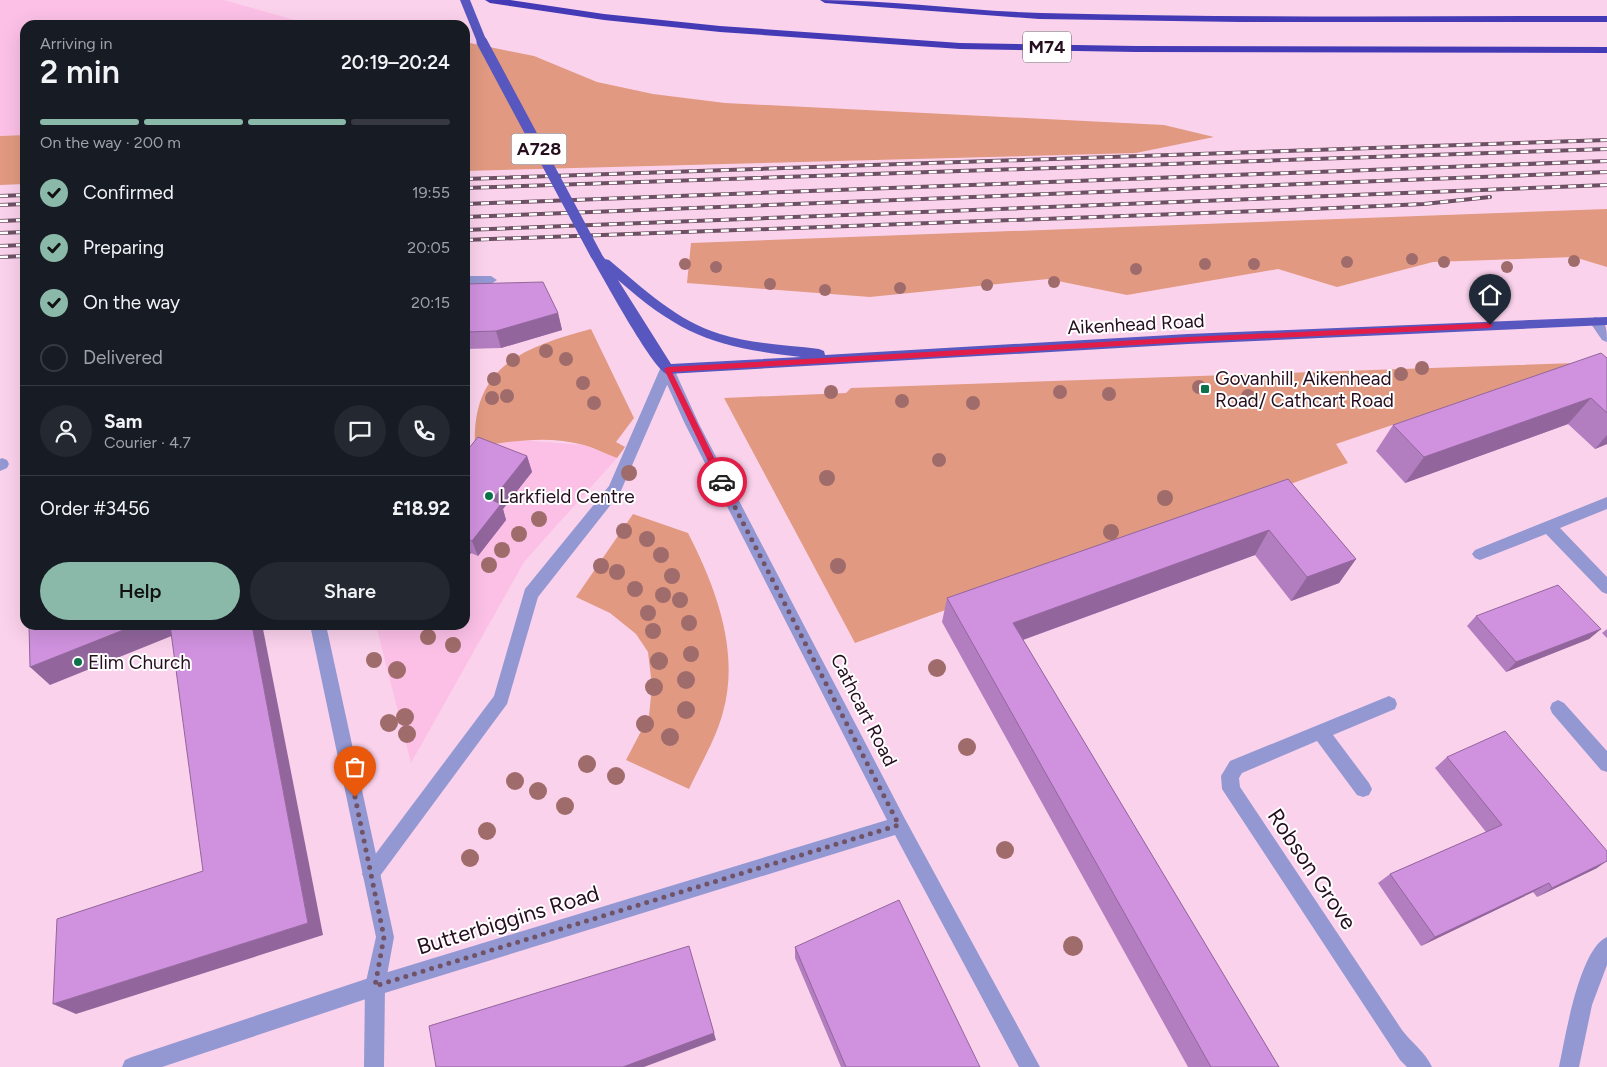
<!DOCTYPE html>
<meta charset="utf-8">
<style>
:root{--surface:#171b24;--page:#242831;--text:#f1f3f6;--muted:#9ea1a6;--line:#363941;--accent:#8ab9a9}
body{margin:0;font-family:Figtree,sans-serif;background:var(--page);color:var(--text);height:100vh;display:flex;flex-direction:column;font-size:19px;white-space:nowrap}
*{box-sizing:border-box;margin:0}
p{font-size:16px;color:var(--muted)}
.icon{flex:none;width:28px;height:28px;fill:none;stroke:currentColor;stroke-width:2;stroke-linecap:round;stroke-linejoin:round}
.map{position:relative;flex:1;overflow:hidden}
.panel{position:absolute;left:20px;top:20px;width:450px;height:610px;display:flex;flex-direction:column;background:var(--surface);border-radius:15px;box-shadow:0 5px 20px #0002}
.panel>*{flex:none}
.pin{position:absolute;display:grid;place-items:center;width:42px;height:42px;color:#fff;margin:-51px -21px;border-radius:50% 50% 50% 0;rotate:-45deg;box-shadow:0 0 5px #0007}
.pin .icon{rotate:45deg}
.courier{position:absolute;display:grid;place-items:center;width:50px;height:50px;margin:-25px;border:4px solid #e11d48;border-radius:50%;background:#fff;color:#222;box-shadow:0 1px 6px #0007}
.summary em{font-style:normal;font-weight:600}
.summary div{display:flex;flex-direction:column-reverse}
.summary{display:flex;align-items:center;justify-content:space-between;height:85px;padding:0 20px}
h1{font-size:32px;font-weight:600;line-height:38px}
.bar{display:grid;grid-template-columns:repeat(4,1fr);gap:8px 5px;align-content:center;height:60px;padding:0 20px}
.bar i{height:6px;border-radius:4px;background:var(--line)}
.bar .current{background:var(--accent)}
.bar p{grid-column:span 4}
.line{display:flex;align-items:center;gap:12px;padding:0 20px;border-top:1px solid var(--line)}
.line div{flex:1}
.round{display:grid;place-items:center;flex:none;width:52px;height:52px;border-radius:26px;background:var(--page)}
ol{padding:0 20px;list-style:none}
li{display:flex;align-items:center;gap:15px;height:55px}
li p{margin-inline-start:auto}
li .icon{padding:5px;border-radius:50%;background:var(--accent);color:#111;stroke-width:4}
li:last-child{color:var(--muted)}
li i{width:28px;height:28px;border:2px solid var(--line);border-radius:50%}
.button{display:flex;gap:10px;margin-top:auto;padding:10px 20px}
.button a{flex:1;height:58px;border-radius:30px;background:var(--accent);color:#111;font-size:20px;font-weight:600;line-height:58px;text-align:center}
.button a+a{background:var(--page);color:var(--text)}
.map>svg:first-child{display:block}
</style>
<div class="map">
<svg width="1607" height="1067" viewBox="0 0 1607 1067">
<rect width="100%" height="100%" fill="#fbd2ec"/>
<path fill="#fcc0e7" d="M 0,0 L 224,0 L 312,25 L 25,25 L 25,135 L 0,136 Z
M 521,440 L 584,445 L 617,458 L 524,562 L 411,763 L 376,625 L 465,625 L 465,450 L 475,447 Z"/>
<path fill="#e19981" d="M 465,42 L 534,56 L 597,82 L 653,94 L 725,103 L 1164,125 L 1214,137 L 1136,153 L 465,171 Z
M 25,135 L 25,184 L 0,185 L 0,136 Z
M 1607,209 L 1607,267 L 1574,257 L 1433,262 L 1337,287 L 1278,269 L 1127,295 L 1048,279 L 870,297 L 687,283 L 691,243 Z
M 591,329 L 634,418 L 616,442 L 625,447 L 617,458 C 606,454 595,448 584,445 C 548,435 511,441 475,447 C 471,366 524,347 591,329 Z
M 1576,363 L 1336,444 L 1348,463 L 855,643 L 724,398 L 846,393 L 851,388 Z
M 633,514 L 688,533 C 716,588 740,651 723,712 C 716,739 700,765 689,789 L 626,760 L 649,716 L 652,686 L 648,652 L 636,634 L 610,613 L 576,597 Z"/>
<g fill="none" stroke-linecap="round" stroke-linejoin="round">
<path fill="#9398d2" fill-rule="evenodd" d="M 1595,317 C 1607,320 1607,331 1607,342 L 1602,340 L 1589,321 Z
M 2,458 L 7,460 L 9,464 L 7,468 L 0,471 L 0,459 Z"/>
<path fill="#9398d2" fill-rule="evenodd" d="M 667,364 L 674,369 L 620,493 L 538,597 L 507,704 L 377,880 L 371,883 L 365,880 L 362,874 L 365,868 L 494,696 L 525,589 L 609,486 L 660,369 Z"/>
<path fill="#9398d2" fill-rule="evenodd" d="M 465,276 L 491,276 L 497,280 L 491,284 L 465,284 Z
M 1607,497 L 1607,509 L 1560,528 L 1607,577 L 1607,594 L 1602,592 L 1546,534 L 1480,560 L 1475,558 L 1472,554 L 1475,550 Z
M 310,625 L 326,625 L 394,937 L 385,986 L 384,1067 L 364,1067 L 365,986 L 376,937 Z
M 1389,696 L 1395,699 L 1397,704 L 1395,709 L 1333,735 L 1369,783 L 1372,789 L 1369,795 L 1363,797 L 1357,795 L 1317,741 L 1242,773 L 1239,778 L 1240,787 L 1402,1030 C 1411,1042 1426,1053 1432,1067 L 1407,1067 L 1400,1060 L 1222,789 L 1221,776 L 1230,761 Z
M 1558,700 L 1564,703 L 1607,751 L 1607,772 L 1601,770 L 1552,713 L 1550,708 L 1552,703 Z
M 1607,937 L 1607,965 L 1592,1005 L 1579,1067 L 1559,1067 C 1565,1039 1579,949 1607,937 Z"/>
<path fill="#9398d2" fill-rule="evenodd" d="M 667,364 L 674,369 L 699,424 L 905,819 L 1040,1067 L 1019,1067 L 895,835 L 375,996 L 162,1067 L 122,1067 L 125,1060 L 132,1057 L 375,976 L 887,820 L 685,424 L 660,369 Z"/>
<path fill="#5757bf" fill-rule="evenodd" d="M 460,0 L 470,0 L 487,42 L 486,44 L 477,42 Z
M 596,251 L 600,252 L 605,259 L 609,260 C 644,289 677,321 720,334 C 752,344 786,345 819,349 L 824,351 L 825,355 L 1188,334 L 1607,317 L 1607,325 L 1188,344 L 667,374 C 653,370 601,274 590,255 ZM 618,280 C 683,337 716,347 801,357 L 671,364 Z"/>
<path fill="#453ab6" fill-rule="evenodd" d="M 485,0 L 510,0 L 604,14 L 720,26 L 960,43 L 1136,46 L 1607,47 L 1607,53 L 1136,52 L 960,49 L 720,32 L 604,20 L 490,3 Z
M 820,0 C 894,0 967,11 1041,13 C 1230,18 1418,16 1607,16 L 1607,22 L 1240,22 L 1039,19 L 825,3 Z"/>
<defs>
<path id="rail" d="M 465,179 L 1607,140
M 465,188 L 1607,149
M 0,196 L 25,195
M 465,204 L 1607,161
M 0,205 L 25,204
M 465,217 L 1607,172
M 0,221 L 25,220
M 465,230 L 1607,185
M 0,233 L 25,232
M 465,240 L 1289,210 L 1424,204 L 1490,197
M 0,246 L 25,245
M 0,257 L 25,256"/>
</defs>
<use href="#rail" stroke="#6d5064" stroke-width="4"/>
<use href="#rail" stroke="#fff" stroke-width="2.5" stroke-dasharray="8" stroke-linecap="butt"/>
<path stroke="#5757bf" stroke-width="11" d="M 482,42 L 596,255"/>
</g>
<g fill="#a06c6b">
<circle cx="1412" cy="259" r="6"/>
<circle cx="1574" cy="261" r="6"/>
<circle cx="1347" cy="262" r="6"/>
<circle cx="1444" cy="262" r="6"/>
<circle cx="685" cy="264" r="6"/>
<circle cx="1205" cy="264" r="6"/>
<circle cx="1254" cy="264" r="6"/>
<circle cx="716" cy="267" r="6"/>
<circle cx="1507" cy="267" r="6"/>
<circle cx="1136" cy="269" r="6"/>
<circle cx="1054" cy="282" r="6"/>
<circle cx="770" cy="284" r="6"/>
<circle cx="987" cy="285" r="6"/>
<circle cx="900" cy="288" r="6"/>
<circle cx="825" cy="290" r="6"/>
<circle cx="546" cy="351" r="7"/>
<circle cx="566" cy="359" r="7"/>
<circle cx="513" cy="360" r="7"/>
<circle cx="1422" cy="368" r="7"/>
<circle cx="1401" cy="374" r="7"/>
<circle cx="494" cy="379" r="7"/>
<circle cx="1318" cy="379" r="7"/>
<circle cx="583" cy="383" r="7"/>
<circle cx="1199" cy="387" r="7"/>
<circle cx="831" cy="392" r="7"/>
<circle cx="1060" cy="392" r="7"/>
<circle cx="1109" cy="394" r="7"/>
<circle cx="507" cy="396" r="7"/>
<circle cx="1248" cy="396" r="7"/>
<circle cx="492" cy="398" r="7"/>
<circle cx="902" cy="401" r="7"/>
<circle cx="594" cy="403" r="7"/>
<circle cx="973" cy="403" r="7"/>
<circle cx="939" cy="460" r="7"/>
<circle cx="629" cy="473" r="8"/>
<circle cx="827" cy="478" r="8"/>
<circle cx="1165" cy="498" r="8"/>
<circle cx="539" cy="519" r="8"/>
<circle cx="624" cy="531" r="8"/>
<circle cx="1111" cy="532" r="8"/>
<circle cx="519" cy="534" r="8"/>
<circle cx="647" cy="539" r="8"/>
<circle cx="502" cy="550" r="8"/>
<circle cx="661" cy="555" r="8"/>
<circle cx="489" cy="565" r="8"/>
<circle cx="601" cy="566" r="8"/>
<circle cx="838" cy="566" r="8"/>
<circle cx="617" cy="572" r="8"/>
<circle cx="672" cy="576" r="8"/>
<circle cx="635" cy="589" r="8"/>
<circle cx="663" cy="595" r="8"/>
<circle cx="680" cy="600" r="8"/>
<circle cx="648" cy="613" r="8"/>
<circle cx="689" cy="623" r="8"/>
<circle cx="653" cy="631" r="8"/>
<circle cx="428" cy="637" r="8"/>
<circle cx="453" cy="645" r="8"/>
<circle cx="691" cy="654" r="8"/>
<circle cx="659" cy="661" r="9"/>
<circle cx="374" cy="660" r="8"/>
<circle cx="937" cy="668" r="9"/>
<circle cx="397" cy="670" r="9"/>
<circle cx="686" cy="680" r="9"/>
<circle cx="654" cy="687" r="9"/>
<circle cx="686" cy="710" r="9"/>
<circle cx="405" cy="717" r="9"/>
<circle cx="389" cy="723" r="9"/>
<circle cx="645" cy="724" r="9"/>
<circle cx="407" cy="734" r="9"/>
<circle cx="670" cy="737" r="9"/>
<circle cx="967" cy="747" r="9"/>
<circle cx="587" cy="764" r="9"/>
<circle cx="616" cy="776" r="9"/>
<circle cx="515" cy="781" r="9"/>
<circle cx="538" cy="791" r="9"/>
<circle cx="565" cy="806" r="9"/>
<circle cx="487" cy="831" r="9"/>
<circle cx="1005" cy="850" r="9"/>
<circle cx="470" cy="858" r="9"/>
<circle cx="1073" cy="946" r="10"/>
</g>
<path fill="#b37ec0" d="M 465,284 L 558,313 L 562,330 L 501,348 L 465,349 Z
M 1607,358 L 1607,444 L 1595,449 L 1568,424 L 1405,483 L 1376,451 L 1393,425 Z
M 465,453 L 527,456 L 532,472 L 503,509 L 506,520 L 478,556 L 471,553 L 465,560 Z
M 1288,479 L 1356,559 L 1339,583 L 1291,601 L 1255,555 L 1023,640 L 1279,1067 L 1188,1067 L 942,622 L 947,598 Z
M 1476,616 L 1601,629 L 1589,639 L 1506,672 L 1467,626 Z
M 1607,629 L 1607,638 L 1602,633 Z
M 1447,757 L 1597,868 L 1537,897 L 1533,892 L 1421,946 L 1378,883 L 1390,874 L 1486,832 L 1435,768 Z
M 795,947 L 980,1067 L 841,1067 L 795,958 Z"/>
<path fill="#92669c" d="M 558,313 L 562,330 L 501,348 L 496,331 Z
M 1591,398 L 1568,424 L 1405,483 L 1424,457 Z
M 1607,435 L 1607,444 L 1595,449 Z
M 527,456 L 532,472 L 503,509 L 506,520 L 478,556 L 472,541 L 492,500 Z
M 1269,530 L 1255,555 L 1006,646 L 1013,623 Z
M 465,539 L 471,553 L 465,560 Z
M 1356,559 L 1339,583 L 1291,601 L 1307,577 Z
M 136,625 L 179,625 L 184,631 L 50,685 L 30,667 Z
M 252,625 L 260,625 L 263,629 L 323,935 L 76,1014 L 53,1004 L 308,923 Z
M 1601,629 L 1589,639 L 1506,672 L 1516,662 Z
M 1607,861 L 1597,868 L 1537,897 L 1552,888 Z
M 1549,883 L 1533,892 L 1421,946 L 1435,937 Z
M 691,954 L 716,1040 L 644,1067 L 623,1067 Z"/>
<path fill="#d092df" stroke="#92669c" d="M 543,282 L 558,313 L 496,331 L 465,332 L 465,284 Z
M 1601,353 L 1607,358 L 1607,413 L 1591,398 L 1424,457 L 1393,425 Z
M 478,437 L 527,456 L 492,500 L 501,504 L 472,541 L 465,538 L 465,453 Z
M 1288,479 L 1356,559 L 1307,577 L 1269,530 L 1013,623 L 1279,1067 L 1211,1067 L 947,598 Z
M 1558,585 L 1601,629 L 1516,662 L 1476,616 Z
M 29,625 L 136,625 L 30,667 Z
M 170,625 L 252,625 L 308,923 L 53,1004 L 57,919 L 203,871 Z
M 1505,731 L 1607,851 L 1607,861 L 1552,888 L 1549,883 L 1435,937 L 1390,874 L 1502,825 L 1447,757 Z
M 899,900 L 980,1067 L 846,1067 L 795,947 Z
M 689,946 L 714,1033 L 623,1067 L 436,1067 L 429,1026 Z"/>
<path fill="#e11d48" d="M 1490,323 L 1493,325 L 1490,328 L 1188,342 L 672,372 L 726,482 L 722,485 L 718,482 L 664,369 L 668,367 L 1188,337 Z"/>
<g fill="none" stroke-linecap="round" stroke-linejoin="round">
<path stroke="#715367" stroke-width="5" stroke-dasharray="0 9" d="M 355,797 L 384,937 L 375,986 L 899,825 L 722,482"/>
</g>
<g fill="#0c724a" stroke="#fff" stroke-width="2">
<rect x="1200" y="384" width="10" height="10" rx="2.5"/>
<circle cx="489" cy="496" r="5"/>
<circle cx="78" cy="662" r="5"/>
</g>
<g text-anchor="middle" dominant-baseline="central" stroke-width="4" stroke-linejoin="round" paint-order="stroke">
<g fill="#fff" stroke="#675662" stroke-width="1">
<rect x="1023" y="31.5" width="48" height="31" rx="4"/>
<rect x="511.5" y="133.5" width="55" height="31" rx="4"/>
</g>
<g font-size="18" font-weight="bold" fill="#260e1f">
<text x="1047" y="47">M74</text>
<text x="539" y="149">A728</text>
</g>
<g font-size="19" fill="#260e1f" stroke="#fff">
<text transform="translate(1136 324) rotate(-3)">Aikenhead Road</text>
<text transform="translate(864 710) rotate(63)">Cathcart Road</text>
</g>
<g font-size="19" fill="#260e1f" stroke="#fff" text-anchor="start">
<text x="1215" y="378">Govanhill, Aikenhead<tspan x="1215" dy="22">Road/ Cathcart Road</tspan></text>
<text x="499" y="496">Larkfield Centre</text>
<text x="88" y="662">Elim Church</text>
</g>
<g font-size="22" fill="#260e1f" stroke="#fff">
<text transform="translate(1312 869) rotate(56)">Robson Grove</text>
<text transform="translate(508 920) rotate(-17)">Butterbiggins Road</text>
</g>
</g>
</svg>
<div class="pin" style="left:355px;top:797px;background:#ea580c"><svg class="icon" aria-label="bag" viewBox="0 0 24 24"><path d="M5 8h14l-1 12H6zM9 8a3 3 0 0 1 6 0"/></svg></div>
<div class="pin" style="left:1490px;top:325px;background:#1f2937"><svg class="icon" aria-label="home" viewBox="0 0 24 24"><path d="M3 11l9-7 9 7M6 9v11h12V9"/></svg></div>
<div class="courier" style="left:722px;top:482px"><svg class="icon" aria-label="car" viewBox="0 0 24 24"><path d="M5 17H2v-5l4-1 3-4h7l3 4 3 1v5h-3M9 17h6M6 11h13"/><circle cx="7" cy="17" r="2"/><circle cx="17" cy="17" r="2"/></svg></div>
<section class="panel">
<div class="summary"><div><h1>2 min</h1><p>Arriving in</p></div><em>20:19–20:24</em></div>
<div class="bar"><i class="current"></i><i class="current"></i><i class="current"></i><i></i><p>On the way · 200 m</p></div>
<ol>
<li><svg class="icon" aria-label="check" viewBox="0 0 24 24"><path d="M5 12l5 5 9-10"/></svg>Confirmed<p>19:55</p></li>
<li><svg class="icon" aria-label="check" viewBox="0 0 24 24"><path d="M5 12l5 5 9-10"/></svg>Preparing<p>20:05</p></li>
<li><svg class="icon" aria-label="check" viewBox="0 0 24 24"><path d="M5 12l5 5 9-10"/></svg>On the way<p>20:15</p></li>
<li><i></i>Delivered</li>
</ol>
<div class="line" style="height:90px"><a class="round"><svg class="icon" aria-label="person" viewBox="0 0 24 24"><circle cx="12" cy="8" r="4"/><path d="M4 21q1-7 8-7t8 7"/></svg></a><div><b>Sam</b><p>Courier · 4.7</p></div><a class="round"><svg class="icon" aria-label="chat" viewBox="0 0 24 24"><path d="M4 5h16v11H9l-5 4z"/></svg></a><a class="round"><svg class="icon" aria-label="phone" viewBox="0 0 24 24"><path d="M5 4h4l2 5-3 2q2 4 5 5l2-3 5 2v4C11 20 4 13 5 4z"/></svg></a></div>
<div class="line" style="height:65px"><div>Order #3456</div><b>£18.92</b></div>
<div class="button"><a>Help</a><a>Share</a></div>
</section>
</div>
